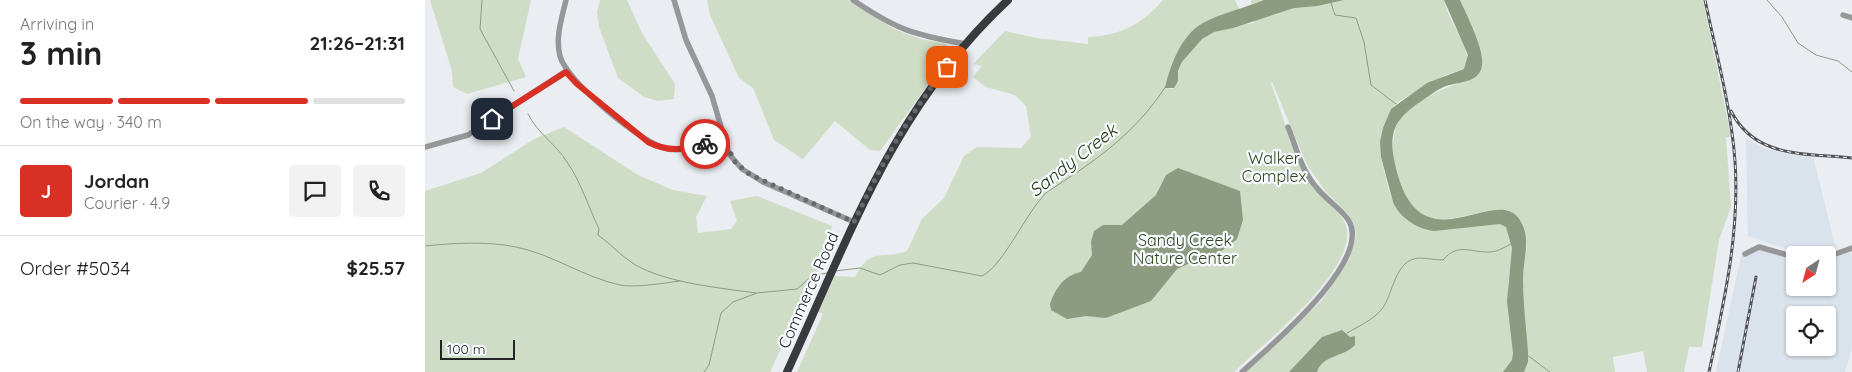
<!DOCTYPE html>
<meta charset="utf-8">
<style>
:root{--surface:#fff;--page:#f2f2f2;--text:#222;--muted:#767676;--line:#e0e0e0;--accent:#d93025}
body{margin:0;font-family:Quicksand,sans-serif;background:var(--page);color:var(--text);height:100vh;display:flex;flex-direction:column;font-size:19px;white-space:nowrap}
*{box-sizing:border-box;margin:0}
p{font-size:16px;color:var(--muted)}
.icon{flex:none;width:28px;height:28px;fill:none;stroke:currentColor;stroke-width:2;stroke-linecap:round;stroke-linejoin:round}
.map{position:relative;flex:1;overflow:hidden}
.details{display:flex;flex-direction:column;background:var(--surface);width:425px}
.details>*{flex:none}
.needle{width:32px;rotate:216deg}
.fabs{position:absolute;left:1361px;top:246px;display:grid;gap:10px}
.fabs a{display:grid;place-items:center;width:50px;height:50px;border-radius:5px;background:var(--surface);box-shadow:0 1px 4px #0004;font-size:25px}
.scale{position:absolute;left:15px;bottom:12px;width:75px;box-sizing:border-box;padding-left:5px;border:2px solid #232426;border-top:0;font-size:14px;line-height:18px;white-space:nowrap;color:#232426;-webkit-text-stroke:4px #f7faff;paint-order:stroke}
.pin{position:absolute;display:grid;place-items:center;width:42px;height:42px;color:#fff;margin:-21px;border-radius:10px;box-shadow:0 2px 8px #0006}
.courier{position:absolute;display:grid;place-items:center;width:50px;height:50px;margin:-25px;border:4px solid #d93025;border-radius:50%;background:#fff;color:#222;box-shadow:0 1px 6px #0007}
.overview em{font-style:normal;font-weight:800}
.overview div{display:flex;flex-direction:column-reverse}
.overview{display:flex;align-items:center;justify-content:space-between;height:85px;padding:0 20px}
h1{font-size:32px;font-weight:800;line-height:38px}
.bar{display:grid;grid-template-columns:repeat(4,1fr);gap:8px 5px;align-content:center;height:60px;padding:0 20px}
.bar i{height:6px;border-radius:4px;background:var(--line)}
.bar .active{background:var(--accent)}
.bar p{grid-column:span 4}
.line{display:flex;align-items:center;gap:12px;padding:0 20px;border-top:1px solid var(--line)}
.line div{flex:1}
.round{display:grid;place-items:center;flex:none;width:52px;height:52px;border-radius:5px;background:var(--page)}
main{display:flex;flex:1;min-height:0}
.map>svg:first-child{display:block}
</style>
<main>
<section class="details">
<div class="overview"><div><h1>3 min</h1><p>Arriving in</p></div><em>21:26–21:31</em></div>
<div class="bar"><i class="active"></i><i class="active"></i><i class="active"></i><i></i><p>On the way · 340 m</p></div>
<div class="line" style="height:90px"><b class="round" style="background:var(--accent);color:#fff">J</b><div><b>Jordan</b><p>Courier · 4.9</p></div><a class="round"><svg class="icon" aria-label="chat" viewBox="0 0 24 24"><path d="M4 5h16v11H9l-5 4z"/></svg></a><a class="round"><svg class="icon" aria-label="phone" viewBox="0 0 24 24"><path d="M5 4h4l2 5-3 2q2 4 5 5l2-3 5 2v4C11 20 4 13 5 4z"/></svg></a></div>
<div class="line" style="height:65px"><div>Order #5034</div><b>$25.57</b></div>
</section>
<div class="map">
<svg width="1427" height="372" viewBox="0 0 1427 372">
<rect width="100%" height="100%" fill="#eaedf1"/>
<path fill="#dae2ec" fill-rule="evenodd" d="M 1321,138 L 1341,149 L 1388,156 L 1411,249 L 1396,253 L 1373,253 L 1323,236 Z
M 1337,249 L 1370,259 L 1370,288 L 1402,288 L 1403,259 L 1427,252 L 1427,348 L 1420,372 L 1291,372 L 1316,256 ZM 1370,315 L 1402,315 L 1402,348 L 1370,348 Z"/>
<path fill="#d0ddc6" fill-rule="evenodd" d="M 5,0 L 106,0 L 93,59 L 101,77 L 42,94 L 28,87 L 27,71 Z
M 175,0 L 202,0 L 217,33 L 250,84 L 249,99 L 233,101 L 219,97 L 193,78 L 174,27 L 172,12 Z
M 282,0 L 423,0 L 469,29 L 495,39 L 519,43 L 525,47 L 526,53 L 455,151 L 445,150 L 410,121 L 378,159 L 349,140 L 328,88 L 314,78 L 285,15 Z
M 738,0 L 810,0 L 821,24 L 829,23 L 826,0 L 1019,0 C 1024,22 1037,36 1042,54 C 1044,60 1042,64 1039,69 L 1021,75 L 973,102 L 966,109 L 956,157 L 963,188 L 968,202 L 981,219 L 997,228 L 1067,221 L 1090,223 L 1096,232 C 1082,269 1080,295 1087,335 C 1088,343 1088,350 1091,358 L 1079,372 L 821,372 L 896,301 L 916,273 L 928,248 L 931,235 L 929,224 L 923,214 L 901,192 L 882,165 L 847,82 L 846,83 C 858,116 867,152 884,182 C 894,198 915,208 921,226 C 934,269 837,345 809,372 L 372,372 L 398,314 L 393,312 L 410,276 L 430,277 C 447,245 455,261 482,251 L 497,219 L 519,198 L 539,156 L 552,147 L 596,148 L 606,137 L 601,106 L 590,95 L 561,87 L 548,77 L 557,66 L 548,64 L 580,31 L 611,38 L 663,44 L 663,37 C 694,36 718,24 738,0 ZM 755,50 L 767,51 L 757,62 L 748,89 L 740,88 Z
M 1035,0 L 1278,0 L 1306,137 L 1301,137 L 1306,207 L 1294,240 L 1277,347 L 1264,347 L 1259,372 L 1222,372 L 1218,351 L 1188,357 L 1190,372 L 1099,372 L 1103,362 L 1103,351 C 1100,328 1092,302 1092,279 C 1093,274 1097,267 1099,262 C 1104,248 1103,230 1094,218 C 1078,197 1028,227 1003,217 C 969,203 953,129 986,107 C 1005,94 1022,86 1044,81 L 1054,48 Z
M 139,127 L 213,175 L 248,190 L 282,196 L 271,217 L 273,233 L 306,229 L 312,221 L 305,201 L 332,196 L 407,226 L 401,252 L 345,372 L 0,372 L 0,191 L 56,173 L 109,139 Z"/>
<path fill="#8d9b81" d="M 839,0 L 919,0 L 892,6 L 869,8 L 808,28 L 789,32 L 777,39 L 757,62 L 753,71 L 753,81 L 749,88 L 740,88 C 745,66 756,35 778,23 C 796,13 820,8 839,0 Z
M 1019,0 L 1035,0 C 1042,16 1059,48 1057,65 C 1055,83 1034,82 1021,86 C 1013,89 1005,95 998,100 C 974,116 963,128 969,159 C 991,275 1070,181 1095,220 C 1107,239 1098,258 1098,279 C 1098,303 1101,327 1103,351 L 1103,362 L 1099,372 L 1078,372 L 1087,360 L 1088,353 L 1082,301 L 1087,248 L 1081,227 L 1075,224 L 1009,231 C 992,229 975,218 968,202 L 956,157 L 955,142 L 958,128 L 966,109 L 1002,83 L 1039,69 L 1043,55 Z
M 753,168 L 815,191 L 818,220 L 812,239 L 794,253 L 773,264 L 763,264 L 752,269 L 726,301 L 681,318 L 661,316 L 642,319 L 626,310 L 625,304 C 631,288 638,276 656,272 L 667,255 L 666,242 L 669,231 L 678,225 L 697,225 L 731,195 L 741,175 Z
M 917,330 L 925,337 L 930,336 L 930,345 C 919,357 897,355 892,372 L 864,372 L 897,337 Z"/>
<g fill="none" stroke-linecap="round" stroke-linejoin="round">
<path stroke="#8d9b81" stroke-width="1" d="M 57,0 L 55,29 L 89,91
M 905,0 L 910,15 L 931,18 L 939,42 L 946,85 L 971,104
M 1342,0 L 1357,17 L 1373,43 L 1391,55 L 1413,61 L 1427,72
M 103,114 C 113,134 131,144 142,162 C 156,182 163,206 174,229 L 173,235 C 186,244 196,256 209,264 C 240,283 296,288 331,293
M 0,246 C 29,243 62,241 91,247 C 127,254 158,277 195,285 C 211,288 239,283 255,281
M 410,271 L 435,268 L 455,275 L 475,265 L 488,263 L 557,276 C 579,265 601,212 622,192 C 670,161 709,135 741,86
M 922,333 C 934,326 948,320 957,309 C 969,293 969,260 994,258 C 1002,258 1010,260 1018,260 C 1033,242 1046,253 1065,252 C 1073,252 1081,246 1088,243
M 1102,355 L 1125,372
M 279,372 L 284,365 L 296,313 L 308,302 L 332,293 L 372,289 L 387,276 L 402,273"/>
<path stroke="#969799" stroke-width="5.5" d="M 141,0 C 137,18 130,37 135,56 C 141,81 218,145 243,149 C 261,152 281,144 299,139
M 249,0 L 261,40 L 287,96 L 304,154 L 317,169 L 338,182 L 429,222
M 428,0 C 472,30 489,35 541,44
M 1418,15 L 1427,18
M 0,147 L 43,135 L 141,71
M 1320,254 L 1334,247 L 1370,257
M 1402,257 L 1427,248
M 817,372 C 844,347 947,262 924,221 C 916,208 901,200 892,188 C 876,170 872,149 863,127"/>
<path stroke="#383b3e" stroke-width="8" d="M 362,372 C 425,235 469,106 583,0"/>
<defs>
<path id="rail" d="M 1280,0 C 1291,53 1306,107 1310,161 C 1315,232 1299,303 1284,372
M 1306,111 C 1330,159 1381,153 1427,158
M 1313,372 L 1331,277"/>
</defs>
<use href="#rail" stroke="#525356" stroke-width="3"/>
<use href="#rail" stroke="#f7faff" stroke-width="1" stroke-dasharray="4" stroke-linecap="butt"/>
</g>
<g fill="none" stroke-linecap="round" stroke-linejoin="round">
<path stroke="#696a6d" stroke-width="5" stroke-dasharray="0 9" d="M 280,144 L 299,139 L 310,162 L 324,174 L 429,222 C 455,167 484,114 522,67"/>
<path stroke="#d93025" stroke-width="6" d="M 67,119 L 141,72 L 152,84 L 223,142 C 242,152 260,150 280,144"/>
</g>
<g text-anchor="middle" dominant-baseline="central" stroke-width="4.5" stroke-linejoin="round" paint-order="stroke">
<g font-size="16" fill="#31461b" stroke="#f7faff">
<text x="849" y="158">Walker<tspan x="849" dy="18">Complex</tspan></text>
<text x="760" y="240">Sandy Creek<tspan x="760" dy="18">Nature Center</tspan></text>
</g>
<g font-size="16" fill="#232426" stroke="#f7faff">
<text transform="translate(383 290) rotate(-66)">Commerce Road</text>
</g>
<g font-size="18" font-style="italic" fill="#1e3206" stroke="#f7faff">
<text transform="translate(648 160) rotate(-38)">Sandy Creek</text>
</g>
</g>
</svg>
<div class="fabs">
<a><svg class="needle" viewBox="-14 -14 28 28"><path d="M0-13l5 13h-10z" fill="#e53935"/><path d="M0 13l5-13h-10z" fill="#767676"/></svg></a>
<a><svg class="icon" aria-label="locate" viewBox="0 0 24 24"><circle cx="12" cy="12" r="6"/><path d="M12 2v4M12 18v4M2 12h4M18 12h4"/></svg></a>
</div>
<div class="scale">100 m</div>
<div class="pin" style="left:522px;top:67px;background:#ea580c"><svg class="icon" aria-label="bag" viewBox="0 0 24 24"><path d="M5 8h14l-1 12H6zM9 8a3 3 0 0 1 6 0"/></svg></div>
<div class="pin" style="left:67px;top:119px;background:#1f2937"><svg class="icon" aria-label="home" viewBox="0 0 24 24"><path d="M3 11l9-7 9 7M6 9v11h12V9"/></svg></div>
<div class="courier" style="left:280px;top:144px"><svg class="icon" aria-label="bike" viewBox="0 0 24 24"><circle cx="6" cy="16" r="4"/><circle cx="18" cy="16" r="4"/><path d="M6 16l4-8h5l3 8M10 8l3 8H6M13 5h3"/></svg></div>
</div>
</main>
